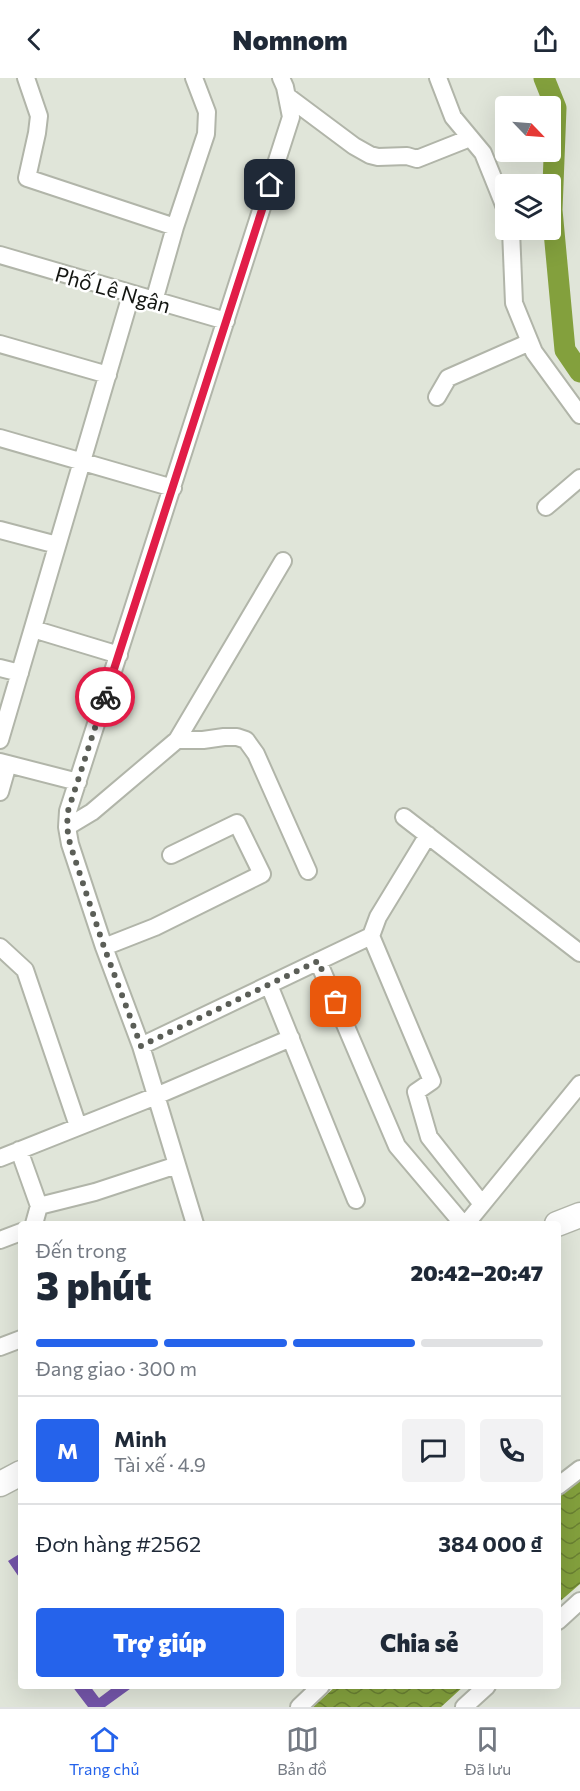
<!DOCTYPE html>
<html lang="vi">
<meta charset="utf-8">
<style>
:root{--surface:#fff;--page:#f2f2f3;--text:#1f2937;--muted:#747a83;--line:#e0e1e3;--accent:#2563eb}
body{margin:0;font-family:Commissioner,sans-serif;background:var(--page);color:var(--text);height:100vh;display:flex;flex-direction:column;font-size:22px;white-space:nowrap}
*{box-sizing:border-box;margin:0}
p{font-size:20px;color:var(--muted)}
.icon{flex:none;width:33px;height:33px;fill:none;stroke:currentColor;stroke-width:2;stroke-linecap:round;stroke-linejoin:round}
.map{position:relative;flex:1;overflow:hidden}
.side{position:absolute;left:18px;top:1143px;width:543px;height:468px;display:flex;flex-direction:column;background:var(--surface);border-radius:6px;box-shadow:0 6px 24px #0002}
.side>*{flex:none}
.needle{width:39px;rotate:115deg}
.fabs{position:absolute;left:495px;top:18px;display:grid;gap:12px}
.fabs a{display:grid;place-items:center;width:66px;height:66px;border-radius:6px;background:var(--surface);box-shadow:0 6px 24px #0002;font-size:30px}
.pin{position:absolute;display:grid;place-items:center;width:51px;height:51px;color:#fff;margin:-26px;border-radius:12px;box-shadow:0 3px 9px #0006}
.courier{position:absolute;display:grid;place-items:center;width:60px;height:60px;margin:-30px;border:4px solid #e11d48;border-radius:50%;background:#fff;color:#222;box-shadow:0 2px 8px #0007}
.overview em{font-style:normal;font-weight:800}
.overview div{display:flex;flex-direction:column-reverse}
.overview{display:flex;align-items:center;justify-content:space-between;height:102px;padding:0 18px}
h1{font-size:39px;font-weight:800;line-height:45px}
.bar{display:grid;grid-template-columns:repeat(4,1fr);gap:9px 6px;align-content:center;height:72px;padding:0 18px}
.bar i{height:8px;border-radius:4px;background:var(--line)}
.bar .active{background:var(--accent)}
.bar p{grid-column:span 4}
.line{display:flex;align-items:center;gap:15px;padding:0 18px;border-top:2px solid var(--line)}
.line div{flex:1}
.round{display:grid;place-items:center;flex:none;width:63px;height:63px;border-radius:6px;background:var(--page)}
.primary-button{display:flex;gap:12px;margin-top:auto;padding:12px 18px}
.primary-button a{flex:1;height:69px;border-radius:6px;background:var(--accent);color:#fff;font-size:24px;font-weight:800;line-height:69px;text-align:center}
.primary-button a+a{background:var(--page);color:var(--text)}
header{display:flex;justify-content:space-between;align-items:center;height:78px;padding:0 18px;background:var(--surface);font-size:27px;font-weight:800}
.tab-bar{display:flex;justify-content:space-around;align-items:center;height:84px;border-top:2px solid var(--line);background:var(--surface);font-size:16px;color:var(--muted)}
.tab-bar a{display:grid;justify-items:center;gap:3px}
.tab-bar .active{color:var(--accent)}
.map>svg:first-child{display:block}
</style>
<header><svg class="icon" aria-label="back" viewBox="0 0 24 24"><path d="M15 5l-7 7 7 7"/></svg>Nomnom<svg class="icon" aria-label="share" viewBox="0 0 24 24"><path d="M12 15V3M7 8l5-5 5 5M5 13v7h14v-7"/></svg></header>
<div class="map">
<svg width="580" height="1629" viewBox="0 0 580 1629">
<defs>
<pattern id="water-waves" width="16" height="10" patternUnits="userSpaceOnUse" patternTransform="scale(1.5)"><rect width="16" height="10" fill="#83a03d"/><path d="M0 5q4-4 8 0t8 0" fill="none" stroke="#6a8132"/></pattern>
</defs>
<rect width="100%" height="100%" fill="#e0e5d9"/>
<path fill="url(#water-waves)" d="M 580,1402 L 580,1506 L 558,1525 L 558,1418 Z
M 336,1608 L 464,1608 L 441,1629 L 313,1629 Z"/>
<g fill="none" stroke-linecap="round" stroke-linejoin="round">
<path stroke="#83a03d" stroke-width="21" d="M 544,0 L 556,30 L 552,132 L 565,272 L 580,294"/>
</g>
<path fill="#7455a9" d="M 21,1475 L 21,1502 L 8,1483 Z
M 72,1608 L 90,1608 L 99,1620 L 115,1608 L 134,1608 L 105,1629 L 88,1629 Z"/>
<g fill="none" stroke-linecap="round" stroke-linejoin="round">
<defs>
<path id="minor" d="M 26,0 L 39,38 L 37,55 L 27,100 L 175,149
M 438,0 L 453,39 L 483,75 L 506,132
M 287,18 L 354,68 L 370,77 L 378,79 L 407,78 L 417,81 L 470,60
M 511,152 L 514,225 L 534,274 L 580,337
M 0,177 L 226,243
M 154,223 L 175,149 L 206,56 L 207,34 L 194,0
M 0,266 L 108,297
M 437,319 L 448,300 L 530,264
M 0,360 L 173,410
M 546,429 L 580,400
M 0,452 L 57,467
M 33,551 L 119,577
M 0,590 L 20,595
M 0,662 L 131,217
M 177,662 L 203,662 L 224,659 L 237,659 L 246,662 L 256,676 L 308,793
M 0,684 L 78,704
M 0,714 L 8,686
M 404,739 L 580,875
M 67,749 L 92,734 L 177,662 L 283,483
M 371,858 L 432,1003 L 416,1014 L 429,1059 L 482,1126
M 0,869 L 25,892 L 78,1048
M 104,869 L 155,849 L 262,796 L 237,745 L 171,777
M 318,883 L 397,1068 L 463,1146
M 269,907 L 356,1122
M 141,968 L 371,858 L 378,839 L 428,757
M 19,1072 L 39,1128 L 34,1146
M 0,1080 L 156,1018 L 291,960
M 39,1128 L 95,1114 L 177,1087
M 195,1146 L 141,968 L 104,869 L 70,766 L 67,749 L 68,733 L 291,39 L 285,9 L 281,0
M 466,1146 L 580,1006
M 0,1162 L 21,1154
M 0,1269 L 21,1261
M 558,1408 L 580,1391
M 558,1543 L 580,1523
M 299,1629 L 321,1608
M 464,1629 L 487,1608"/>
<path id="highway" d="M 557,1146 L 580,1137
M 0,1406 L 21,1395"/>
</defs>
<use href="#minor" stroke="#b1b5a9" stroke-width="20"/>
<use href="#highway" stroke="#b1b5a9" stroke-width="27"/>
<use href="#minor" stroke="#fff" stroke-width="16"/>
<use href="#highway" stroke="#fff" stroke-width="24"/>
</g>
<g fill="none" stroke-linecap="round" stroke-linejoin="round">
<path stroke="#5b5e57" stroke-width="6" stroke-dasharray="0 10.8" d="M 105,619 L 68,733 L 67,749 L 70,766 L 104,869 L 141,968 L 318,883 L 336,924"/>
<path stroke="#e11d48" stroke-width="8" d="M 105,619 L 270,107"/>
</g>
<g text-anchor="middle" dominant-baseline="central" stroke-width="5" stroke-linejoin="round" paint-order="stroke">
<g font-size="21" fill="#131511" stroke="#fff">
<text transform="translate(113 211) rotate(16)">Phố Lê Ngân</text>
</g>
</g>
</svg>
<div class="fabs">
<a><svg class="needle" viewBox="-14 -14 28 28"><path d="M0-13l5 13h-10z" fill="#e53935"/><path d="M0 13l5-13h-10z" fill="#747a83"/></svg></a>
<a><svg class="icon" aria-label="layers" viewBox="0 0 24 24"><path d="M12 4l9 5-9 5-9-5zM3 14l9 5 9-5"/></svg></a>
</div>
<div class="pin" style="left:336px;top:924px;background:#ea580c"><svg class="icon" aria-label="bag" viewBox="0 0 24 24"><path d="M5 8h14l-1 12H6zM9 8a3 3 0 0 1 6 0"/></svg></div>
<div class="pin" style="left:270px;top:107px;background:#1f2937"><svg class="icon" aria-label="home" viewBox="0 0 24 24"><path d="M3 11l9-7 9 7M6 9v11h12V9"/></svg></div>
<div class="courier" style="left:105px;top:619px"><svg class="icon" aria-label="bike" viewBox="0 0 24 24"><circle cx="6" cy="16" r="4"/><circle cx="18" cy="16" r="4"/><path d="M6 16l4-8h5l3 8M10 8l3 8H6M13 5h3"/></svg></div>
<section class="side">
<div class="overview"><div><h1>3 phút</h1><p>Đến trong</p></div><em>20:42–20:47</em></div>
<div class="bar"><i class="active"></i><i class="active"></i><i class="active"></i><i></i><p>Đang giao · 300 m</p></div>
<div class="line" style="height:108px"><b class="round" style="background:var(--accent);color:#fff">M</b><div><b>Minh</b><p>Tài xế · 4.9</p></div><a class="round"><svg class="icon" aria-label="chat" viewBox="0 0 24 24"><path d="M4 5h16v11H9l-5 4z"/></svg></a><a class="round"><svg class="icon" aria-label="phone" viewBox="0 0 24 24"><path d="M5 4h4l2 5-3 2q2 4 5 5l2-3 5 2v4C11 20 4 13 5 4z"/></svg></a></div>
<div class="line" style="height:78px"><div>Đơn hàng #2562</div><b>384 000 ₫</b></div>
<div class="primary-button"><a>Trợ giúp</a><a>Chia sẻ</a></div>
</section>
</div>
<nav class="tab-bar">
<a class="active"><svg class="icon" aria-label="home" viewBox="0 0 24 24"><path d="M3 11l9-7 9 7M6 9v11h12V9"/></svg>Trang chủ</a>
<a><svg class="icon" aria-label="map" viewBox="0 0 24 24"><path d="M3 6l6-2 6 2 6-2v14l-6 2-6-2-6 2zM9 4v14M15 6v14"/></svg>Bản đồ</a>
<a><svg class="icon" aria-label="saved" viewBox="0 0 24 24"><path d="M7 4h10v16l-5-4-5 4z"/></svg>Đã lưu</a>
</nav>
